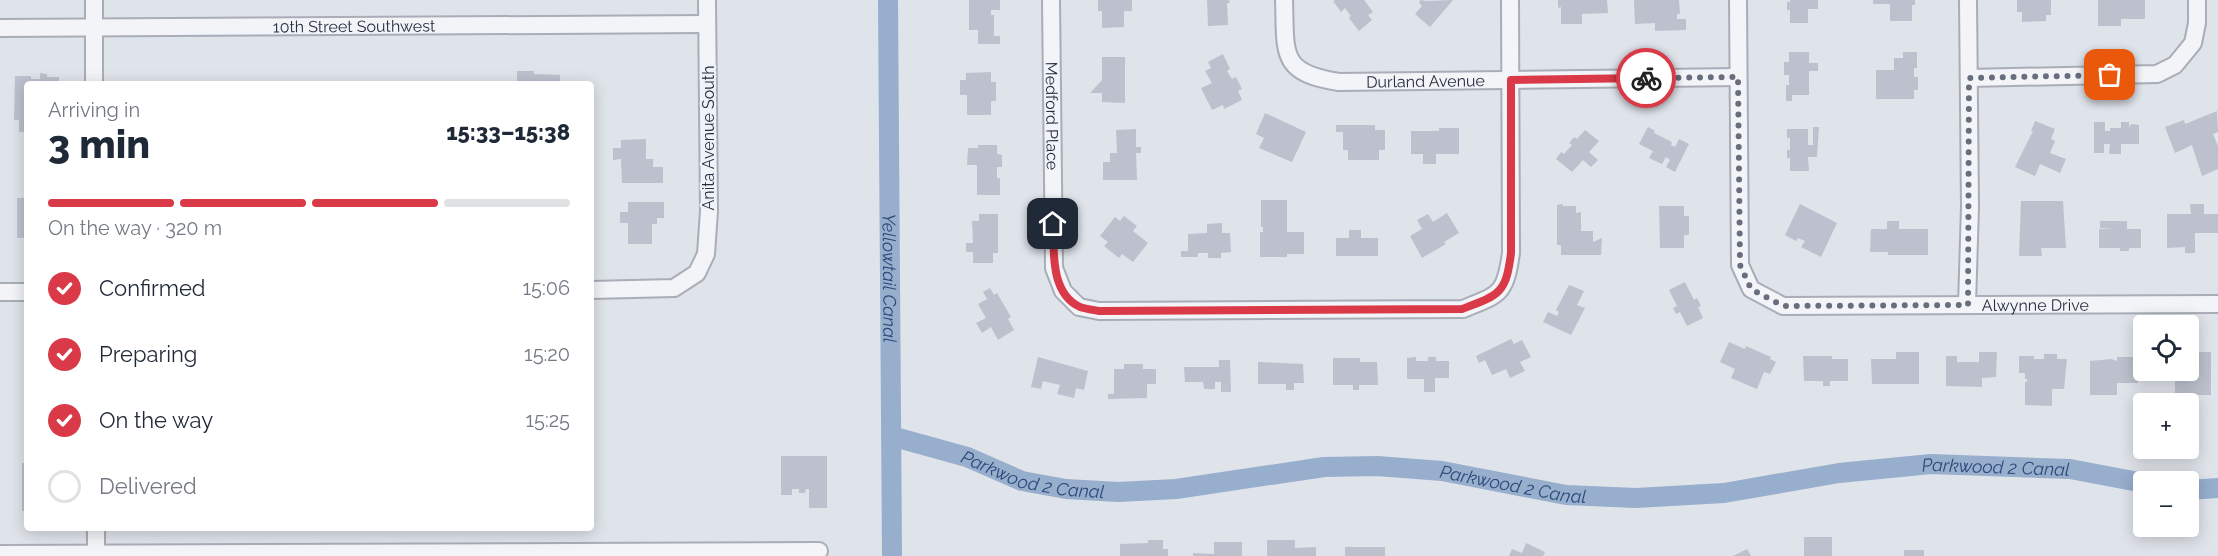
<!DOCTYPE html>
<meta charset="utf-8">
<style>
:root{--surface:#fff;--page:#f2f2f3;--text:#1f2937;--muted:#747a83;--line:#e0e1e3;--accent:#da3947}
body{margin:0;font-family:Raleway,sans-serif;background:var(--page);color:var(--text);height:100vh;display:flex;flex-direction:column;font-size:22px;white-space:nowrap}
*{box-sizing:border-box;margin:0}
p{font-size:20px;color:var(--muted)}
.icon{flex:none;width:33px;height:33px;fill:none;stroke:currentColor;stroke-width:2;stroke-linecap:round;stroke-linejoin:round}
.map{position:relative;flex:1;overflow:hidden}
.sheet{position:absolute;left:24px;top:81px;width:570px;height:450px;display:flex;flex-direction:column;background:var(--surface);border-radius:6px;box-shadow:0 3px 15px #0003}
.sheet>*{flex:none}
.controls{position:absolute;left:2133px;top:315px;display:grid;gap:12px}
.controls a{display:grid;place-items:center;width:66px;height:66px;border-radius:6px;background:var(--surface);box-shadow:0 3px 15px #0003;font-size:30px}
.pin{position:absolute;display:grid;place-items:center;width:51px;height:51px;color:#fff;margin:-26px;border-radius:12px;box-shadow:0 3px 9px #0006}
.courier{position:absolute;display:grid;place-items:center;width:60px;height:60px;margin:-30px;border:4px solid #da3947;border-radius:50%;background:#fff;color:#222;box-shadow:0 2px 8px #0007}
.headline em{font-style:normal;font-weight:800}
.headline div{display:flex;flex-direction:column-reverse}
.headline{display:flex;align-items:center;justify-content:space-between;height:102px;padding:0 24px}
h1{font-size:39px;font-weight:800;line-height:45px}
.bar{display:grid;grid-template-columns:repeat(4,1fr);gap:9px 6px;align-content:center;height:72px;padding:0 24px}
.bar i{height:8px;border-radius:4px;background:var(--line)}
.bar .selected{background:var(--accent)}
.bar p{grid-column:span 4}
ol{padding:0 24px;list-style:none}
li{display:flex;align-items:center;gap:18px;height:66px}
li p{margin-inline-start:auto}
li .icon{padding:6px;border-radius:50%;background:var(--accent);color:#fff;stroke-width:4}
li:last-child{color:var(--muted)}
li i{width:33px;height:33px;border:3px solid var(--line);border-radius:50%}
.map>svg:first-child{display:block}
</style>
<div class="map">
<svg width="2218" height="556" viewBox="0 0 2218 556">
<rect width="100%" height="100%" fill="#dfe3ea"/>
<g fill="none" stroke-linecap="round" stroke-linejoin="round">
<g stroke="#97aecd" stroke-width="20">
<path id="s1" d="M 888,0 L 892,556"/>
<path id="s2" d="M 891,436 L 967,457 L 1022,481 L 1066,489 L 1118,492 L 1176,489 L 1324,467 L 1377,466 L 1442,471 L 1566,495 L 1636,498 L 1724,493 L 1839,473 L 1931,464 L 2070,469 L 2144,483"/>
<path d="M 2188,490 L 2218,488"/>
</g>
</g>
<path fill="#bcc1cd" d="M 969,0 L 1000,0 L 1000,10 L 991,10 L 991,15 L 994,15 L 994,36 L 1000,36 L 1000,44 L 978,44 L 978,30 L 969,30 Z
M 1098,0 L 1132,0 L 1132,11 L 1124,11 L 1124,27 L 1102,28 L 1102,11 L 1098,11 Z
M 1207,0 L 1229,0 L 1230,3 L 1227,3 L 1228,25 L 1208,26 Z
M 1335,0 L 1364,0 L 1373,12 L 1368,15 L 1372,20 L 1359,31 L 1349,18 L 1351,16 L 1345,8 L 1341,12 L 1333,1 Z
M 1421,0 L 1427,1 L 1453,0 L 1430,27 L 1415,14 L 1422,6 L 1419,2 Z
M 1558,0 L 1607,0 L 1608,13 L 1582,14 L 1582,24 L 1561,24 L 1561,7 L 1558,8 Z
M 1634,0 L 1679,0 L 1680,14 L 1677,14 L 1677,19 L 1686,19 L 1686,30 L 1655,31 L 1655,23 L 1635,24 Z
M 1790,0 L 1818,0 L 1818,9 L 1808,9 L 1808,23 L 1790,23 L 1790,10 L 1787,10 L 1787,2 L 1790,2 Z
M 1873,0 L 1915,0 L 1915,5 L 1912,5 L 1912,21 L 1890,21 L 1890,4 L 1873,4 Z
M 2017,0 L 2051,0 L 2051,15 L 2046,15 L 2046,21 L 2022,22 L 2022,12 L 2017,12 Z
M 2098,0 L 2145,0 L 2145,19 L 2121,19 L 2121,26 L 2098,26 Z
M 1789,52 L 1809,52 L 1809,63 L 1818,63 L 1818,71 L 1809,71 L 1809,95 L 1792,95 L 1792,101 L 1786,101 L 1786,85 L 1789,85 L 1789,75 L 1784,75 L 1784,62 L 1789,62 Z
M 1903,52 L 1917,52 L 1917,68 L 1914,68 L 1914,77 L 1918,77 L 1918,90 L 1914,90 L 1914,99 L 1876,99 L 1876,70 L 1894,70 L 1894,58 L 1903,58 Z
M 1223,54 L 1230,69 L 1227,71 L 1232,79 L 1236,77 L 1242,89 L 1238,91 L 1242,100 L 1224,109 L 1223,105 L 1212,110 L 1201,88 L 1212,83 L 1205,71 L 1211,68 L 1208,62 Z
M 1102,57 L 1125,57 L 1125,103 L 1102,102 L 1102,93 L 1090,93 L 1102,80 Z
M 517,71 L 534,71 L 534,74 L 560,75 L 560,84 L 517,84 Z
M 991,72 L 991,82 L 996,82 L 996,101 L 991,101 L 991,115 L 967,115 L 967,95 L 960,95 L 960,80 L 966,80 L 966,73 Z
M 40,73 L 47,74 L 47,77 L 59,77 L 59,84 L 27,84 L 27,132 L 19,132 L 19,120 L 14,120 L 15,76 L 31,76 L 31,79 L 40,79 Z
M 2217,111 L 2218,132 L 2213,134 L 2218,146 L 2218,169 L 2202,176 L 2192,145 L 2175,153 L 2165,127 L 2184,120 L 2185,124 Z
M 1265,113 L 1306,132 L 1292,162 L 1259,148 L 1264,138 L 1256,134 Z
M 2035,121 L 2055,129 L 2051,139 L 2055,141 L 2050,153 L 2066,159 L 2060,173 L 2040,164 L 2035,176 L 2015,167 L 2033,131 L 2031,131 Z
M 2094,122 L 2105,122 L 2105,131 L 2110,131 L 2110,128 L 2121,128 L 2121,122 L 2129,122 L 2129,128 L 2131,124 L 2139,125 L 2139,144 L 2121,144 L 2121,154 L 2109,154 L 2110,144 L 2104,144 L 2104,153 L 2094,153 Z
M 1336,125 L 1375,125 L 1375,130 L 1385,130 L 1385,150 L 1379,150 L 1379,160 L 1348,160 L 1348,150 L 1343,150 L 1343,132 L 1336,132 Z
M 1648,127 L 1655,131 L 1654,133 L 1672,142 L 1671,145 L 1675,147 L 1679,139 L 1689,144 L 1675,172 L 1666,167 L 1670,160 L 1666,157 L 1662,164 L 1649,158 L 1653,151 L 1639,144 Z
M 1813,127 L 1819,127 L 1817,157 L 1808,157 L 1809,171 L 1790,171 L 1790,158 L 1787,158 L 1787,150 L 1790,150 L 1790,138 L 1787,138 L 1787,129 L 1808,129 L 1808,145 L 1813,145 Z
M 1439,128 L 1459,128 L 1459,154 L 1436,154 L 1436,164 L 1423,164 L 1423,154 L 1411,154 L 1411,131 L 1439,131 Z
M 1136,129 L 1136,147 L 1141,147 L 1141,153 L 1136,153 L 1137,180 L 1103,180 L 1103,162 L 1110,162 L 1110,153 L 1117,153 L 1116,130 Z
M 1585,130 L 1599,141 L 1589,152 L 1598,160 L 1591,167 L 1583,160 L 1572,172 L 1556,159 L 1561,152 L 1564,154 L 1572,145 L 1569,143 L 1574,137 L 1577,139 Z
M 646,139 L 646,159 L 653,159 L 653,167 L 663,167 L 663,183 L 622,183 L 621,159 L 613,160 L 613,148 L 621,148 L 621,140 Z
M 978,145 L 997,145 L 997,154 L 1002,155 L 1002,167 L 997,167 L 997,178 L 1000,178 L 1000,195 L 977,195 L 977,165 L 967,165 L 968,148 L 978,148 Z
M 17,198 L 27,198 L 27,238 L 17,238 Z
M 1261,200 L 1287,200 L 1287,232 L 1304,232 L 1304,254 L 1287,254 L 1287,257 L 1260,257 L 1260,232 L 1263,232 L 1263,227 L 1261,227 Z
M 2021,201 L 2063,201 L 2066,248 L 2041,248 L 2042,256 L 2019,256 Z
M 628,202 L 664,202 L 664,218 L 657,218 L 657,224 L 652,224 L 652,244 L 628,244 L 628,223 L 620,223 L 620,212 L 628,212 Z
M 1563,204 L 1563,206 L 1576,206 L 1576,213 L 1581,212 L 1581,231 L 1593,231 L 1593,242 L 1602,238 L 1601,255 L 1561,255 L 1561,245 L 1557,245 L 1557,205 Z
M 1800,204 L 1837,223 L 1821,257 L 1801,247 L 1805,241 L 1798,238 L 1796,241 L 1785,235 Z
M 2190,204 L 2204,204 L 2204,214 L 2218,214 L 2218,233 L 2195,233 L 2195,253 L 2185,253 L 2185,247 L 2167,248 L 2167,214 L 2191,214 Z
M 1659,206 L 1684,206 L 1684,216 L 1689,216 L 1689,235 L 1684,235 L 1684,248 L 1660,248 Z
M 1447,213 L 1459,233 L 1444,242 L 1446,244 L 1422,258 L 1410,236 L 1422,229 L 1417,220 L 1428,214 L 1433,222 Z
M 979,214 L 998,214 L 998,253 L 993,253 L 993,263 L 973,263 L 973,252 L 966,252 L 966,243 L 973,243 L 972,221 L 979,221 Z
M 1124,216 L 1137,226 L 1133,231 L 1148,243 L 1133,262 L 1122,254 L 1119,258 L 1104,246 L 1108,242 L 1100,236 L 1115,217 L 1120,221 Z
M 1887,221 L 1899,221 L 1899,229 L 1928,229 L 1928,255 L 1888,255 L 1888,252 L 1870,252 L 1871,229 L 1887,229 Z
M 2100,221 L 2127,221 L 2127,229 L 2141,229 L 2141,248 L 2129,248 L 2129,251 L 2120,251 L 2120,248 L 2099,248 L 2099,229 L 2115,229 L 2100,228 Z
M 1222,223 L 1222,233 L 1230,233 L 1231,252 L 1221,253 L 1221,258 L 1208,258 L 1208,253 L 1198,253 L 1198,257 L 1181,257 L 1181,251 L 1188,251 L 1188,234 L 1207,233 L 1207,224 Z
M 1349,230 L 1361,230 L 1361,238 L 1378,238 L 1378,256 L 1336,256 L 1336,238 L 1349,238 Z
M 1685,282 L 1694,300 L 1697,298 L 1701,306 L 1698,307 L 1703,318 L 1687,326 L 1680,312 L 1676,314 L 1673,308 L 1677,306 L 1669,290 Z
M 1569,285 L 1584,291 L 1577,305 L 1585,308 L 1571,335 L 1543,322 L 1548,312 L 1557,316 L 1559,312 L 1556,310 Z
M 990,288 L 994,295 L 997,293 L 1011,317 L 1008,319 L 1014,330 L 998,340 L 991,327 L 982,333 L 976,323 L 986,318 L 978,304 L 987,299 L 983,292 Z
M 1511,339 L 1514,344 L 1522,340 L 1531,357 L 1520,362 L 1525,371 L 1510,378 L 1506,369 L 1492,375 L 1485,360 L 1479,363 L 1476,356 Z
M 1729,342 L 1745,349 L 1746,346 L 1771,357 L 1770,359 L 1776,362 L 1770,374 L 1764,372 L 1757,389 L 1731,378 L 1735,369 L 1720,362 Z
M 2191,347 L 2199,347 L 2199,352 L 2211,352 L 2211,395 L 2197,395 L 2197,400 L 2190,400 L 2190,395 L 2175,395 L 2175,381 L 2165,381 L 2165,370 L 2188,370 Z
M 1896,352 L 1919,352 L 1919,384 L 1872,384 L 1871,359 L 1896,359 Z
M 1979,352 L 1997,352 L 1996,377 L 1982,378 L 1982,387 L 1946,386 L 1946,356 L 1957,356 L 1957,362 L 1979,362 Z
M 2044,354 L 2057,354 L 2057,359 L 2067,359 L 2064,389 L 2052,389 L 2052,406 L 2025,405 L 2025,382 L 2027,382 L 2027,379 L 2025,379 L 2025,373 L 2019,373 L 2019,356 L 2034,356 L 2034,359 L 2044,359 Z
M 1803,356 L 1832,356 L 1832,359 L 1848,359 L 1848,381 L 1830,381 L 1830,386 L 1823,386 L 1823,381 L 1804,381 Z
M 1038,357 L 1088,371 L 1084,390 L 1076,388 L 1074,398 L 1057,394 L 1060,385 L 1043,381 L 1041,389 L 1031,387 Z
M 1416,357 L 1416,361 L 1428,361 L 1428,357 L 1436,357 L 1436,361 L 1449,361 L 1449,378 L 1435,378 L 1435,392 L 1424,392 L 1424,379 L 1407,379 L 1407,358 Z
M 2117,357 L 2138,357 L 2138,383 L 2117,383 L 2117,395 L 2090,395 L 2090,361 L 2112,359 L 2117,361 Z
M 1333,358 L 1360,358 L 1360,362 L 1377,362 L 1378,385 L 1359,385 L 1359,390 L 1353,390 L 1353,385 L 1333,385 Z
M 1219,360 L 1230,360 L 1231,392 L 1221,392 L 1221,382 L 1215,382 L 1215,389 L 1204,389 L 1203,382 L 1185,382 L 1184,367 L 1219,367 Z
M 1258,362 L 1303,364 L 1304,383 L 1294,383 L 1294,390 L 1286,390 L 1286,384 L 1258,384 Z
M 1124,364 L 1143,364 L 1143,369 L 1156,369 L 1156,384 L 1147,384 L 1147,398 L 1108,399 L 1108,394 L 1114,394 L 1114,369 L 1124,369 Z
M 781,456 L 827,456 L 827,508 L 809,508 L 809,489 L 806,489 L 805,493 L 799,493 L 799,489 L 792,489 L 792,495 L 781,495 Z
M 22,463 L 27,463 L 27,511 L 22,511 Z
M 1804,537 L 1832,537 L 1832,556 L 1804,556 Z
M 1148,540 L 1163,540 L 1163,549 L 1168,549 L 1168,556 L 1120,556 L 1120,544 L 1148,543 Z
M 1267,540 L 1295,540 L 1295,548 L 1316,547 L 1316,556 L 1267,556 Z
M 1214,542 L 1242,542 L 1242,556 L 1193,556 L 1193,553 L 1214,554 Z
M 1526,543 L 1545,552 L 1543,556 L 1509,556 L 1512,549 L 1522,553 Z
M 1345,547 L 1385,547 L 1385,556 L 1345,556 Z
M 1747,549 L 1751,556 L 1733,556 Z
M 1904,550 L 1924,550 L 1924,556 L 1904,556 Z"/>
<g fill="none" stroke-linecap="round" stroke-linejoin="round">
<defs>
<g id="minor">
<path d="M 94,0 L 94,84"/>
<path id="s3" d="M 1051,0 L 1054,268 L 1063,291 L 1079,307 L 1099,311 L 1463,309 C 1500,294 1505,295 1511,253 L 1510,0"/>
<path id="s4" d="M 1284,0 C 1286,52 1278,73 1339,82 L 1738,77"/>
<path id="s5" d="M 1738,0 L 1740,265 L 1751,289 L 1783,306 L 2218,304"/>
<path id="s6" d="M 0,28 L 707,24"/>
<path d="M 1969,78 L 2157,74 L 2175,65 L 2193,43 L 2197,23 L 2197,0"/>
<path d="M 591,290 L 674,288 L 697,273 L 706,254 L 709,211 L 707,0"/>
<path d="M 0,292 L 27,292"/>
<path d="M 1967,305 L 1970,207 L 1968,0"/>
<path d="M 96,528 L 96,556"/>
<path d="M 0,554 L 819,551"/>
</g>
</defs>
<use href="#minor" stroke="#a8adb8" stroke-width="20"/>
<use href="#minor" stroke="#f2f4f8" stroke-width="16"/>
</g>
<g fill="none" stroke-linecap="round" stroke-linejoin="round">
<path stroke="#676e7d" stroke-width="6" stroke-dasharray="0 10.8" d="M 1646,78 L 1738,77 L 1740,265 L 1751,289 L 1783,306 L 1968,305 L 1969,78 L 2110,75"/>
<path stroke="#da3947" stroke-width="8" d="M 1053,224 C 1054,251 1050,293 1080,307 C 1086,309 1094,310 1099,311 L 1462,309 C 1499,295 1506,294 1511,253 L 1511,80 L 1646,78"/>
</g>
<g text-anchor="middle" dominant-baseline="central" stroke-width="4.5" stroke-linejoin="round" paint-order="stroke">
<g font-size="16" fill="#262f42" stroke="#eff2f7">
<text stroke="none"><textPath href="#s6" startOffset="354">10th Street Southwest</textPath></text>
<text stroke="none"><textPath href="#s4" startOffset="202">Durland Avenue</textPath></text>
<text stroke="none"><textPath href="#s3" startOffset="116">Medford Place</textPath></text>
<text transform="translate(708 138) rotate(-90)">Anita Avenue South</text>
<text stroke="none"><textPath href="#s5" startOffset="580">Alwynne Drive</textPath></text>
</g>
<g font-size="18" font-style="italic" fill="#2d4b7a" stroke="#eff2f7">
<text stroke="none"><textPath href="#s1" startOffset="278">Yellowtail Canal</textPath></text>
<text stroke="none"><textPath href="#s2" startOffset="1120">Parkwood 2 Canal</textPath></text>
<text stroke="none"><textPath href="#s2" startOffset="148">Parkwood 2 Canal</textPath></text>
<text stroke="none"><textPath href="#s2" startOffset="634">Parkwood 2 Canal</textPath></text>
</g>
</g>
</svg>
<div class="controls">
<a><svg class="icon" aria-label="locate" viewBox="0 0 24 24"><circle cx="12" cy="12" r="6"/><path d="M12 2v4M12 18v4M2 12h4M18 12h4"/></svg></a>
<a>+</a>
<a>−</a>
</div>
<div class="pin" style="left:2110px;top:75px;background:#ea580c"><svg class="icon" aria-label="bag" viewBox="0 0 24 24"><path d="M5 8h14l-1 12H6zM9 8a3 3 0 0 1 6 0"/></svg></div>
<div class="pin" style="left:1053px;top:224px;background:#1f2937"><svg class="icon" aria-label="home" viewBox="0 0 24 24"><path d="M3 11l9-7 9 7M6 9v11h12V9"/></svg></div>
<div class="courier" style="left:1646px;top:78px"><svg class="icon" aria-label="bike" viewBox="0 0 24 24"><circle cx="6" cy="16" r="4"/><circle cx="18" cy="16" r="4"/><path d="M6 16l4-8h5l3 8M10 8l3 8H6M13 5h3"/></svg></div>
<section class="sheet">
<div class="headline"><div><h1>3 min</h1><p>Arriving in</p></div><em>15:33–15:38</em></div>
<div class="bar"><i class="selected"></i><i class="selected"></i><i class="selected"></i><i></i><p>On the way · 320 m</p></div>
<ol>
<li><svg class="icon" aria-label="check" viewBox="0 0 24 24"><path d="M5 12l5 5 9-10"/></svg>Confirmed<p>15:06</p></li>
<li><svg class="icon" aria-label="check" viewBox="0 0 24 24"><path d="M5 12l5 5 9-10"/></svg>Preparing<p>15:20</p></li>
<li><svg class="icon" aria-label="check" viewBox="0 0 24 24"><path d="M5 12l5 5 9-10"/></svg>On the way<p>15:25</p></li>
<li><i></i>Delivered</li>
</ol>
</section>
</div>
